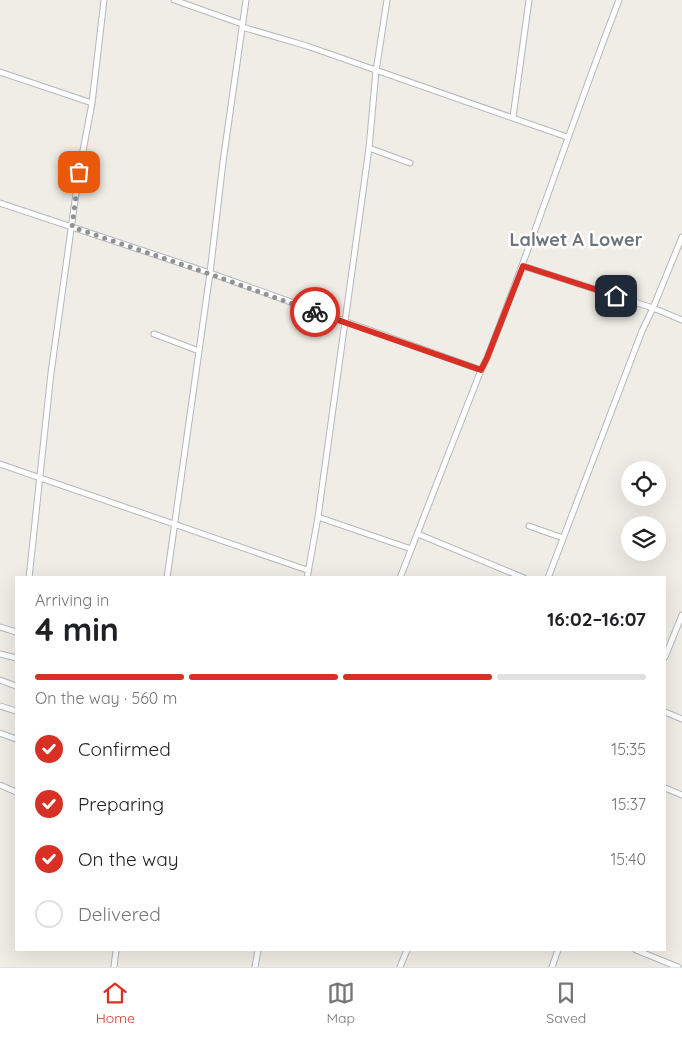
<!DOCTYPE html>
<meta charset="utf-8">
<style>
:root{--surface:#fff;--page:#f6f6f6;--text:#202124;--muted:#757577;--line:#e0e0e0;--accent:#d93025}
body{margin:0;font-family:Quicksand,sans-serif;background:var(--page);color:var(--text);height:100vh;display:flex;flex-direction:column;font-size:19px;white-space:nowrap}
*{box-sizing:border-box;margin:0}
p{font-size:16px;color:var(--muted)}
.icon{flex:none;width:28px;height:28px;fill:none;stroke:currentColor;stroke-width:2;stroke-linecap:round;stroke-linejoin:round}
.map{position:relative;flex:1;overflow:hidden}
.drawer{position:absolute;left:15px;top:576px;width:651px;height:375px;display:flex;flex-direction:column;background:var(--surface);border-radius:0px;box-shadow:0 5px 20px #0002}
.drawer>*{flex:none}
.buttons{position:absolute;left:621px;top:461px;display:grid;gap:10px}
.buttons a{display:grid;place-items:center;width:45px;height:45px;border-radius:50%;background:var(--surface);box-shadow:0 5px 20px #0002;font-size:25px}
.pin{position:absolute;display:grid;place-items:center;width:42px;height:42px;color:#fff;margin:-21px;border-radius:10px;box-shadow:0 2px 8px #0006}
.courier{position:absolute;display:grid;place-items:center;width:50px;height:50px;margin:-25px;border:4px solid #d93025;border-radius:50%;background:#fff;color:#222;box-shadow:0 1px 6px #0007}
.summary em{font-style:normal;font-weight:700}
.summary div{display:flex;flex-direction:column-reverse}
.summary{display:flex;align-items:center;justify-content:space-between;height:85px;padding:0 20px}
h1{font-size:32px;font-weight:700;line-height:38px}
.bar{display:grid;grid-template-columns:repeat(4,1fr);gap:8px 5px;align-content:center;height:60px;padding:0 20px}
.bar i{height:6px;border-radius:4px;background:var(--line)}
.bar .on{background:var(--accent)}
.bar p{grid-column:span 4}
ol{padding:0 20px;list-style:none}
li{display:flex;align-items:center;gap:15px;height:55px}
li p{margin-inline-start:auto}
li .icon{padding:5px;border-radius:50%;background:var(--accent);color:#fff;stroke-width:4}
li:last-child{color:var(--muted)}
li i{width:28px;height:28px;border:2px solid var(--line);border-radius:50%}
.tab-bar{display:flex;justify-content:space-around;align-items:center;height:70px;border-top:1px solid var(--line);background:var(--surface);font-size:14px;color:var(--muted)}
.tab-bar a{display:grid;justify-items:center;gap:2px}
.tab-bar .on{color:var(--accent)}
.map>svg:first-child{display:block}
</style>
<div class="map">
<svg width="682" height="967" viewBox="0 0 682 967">
<rect width="100%" height="100%" fill="#f0ede6"/>
<g fill="none" stroke-linecap="round" stroke-linejoin="round">
<defs>
<path id="minor" d="M 174,0 L 242,24
M 242,27 L 307,46 L 567,137
M 0,72 L 92,103
M 513,117 L 529,0
M 369,148 L 410,163
M 0,203 L 210,273 L 481,370
M 523,266 L 653,308 L 682,320
M 154,334 L 199,351
M 0,464 L 307,570
M 318,517 L 411,549
M 529,526 L 563,538
M 418,534 L 524,578
M 29,578 L 51,373 L 79,172 L 92,103 L 104,0
M 167,578 L 210,273 L 223,162 L 246,0
M 307,578 L 318,517 L 369,148 L 376,71 L 387,0
M 400,578 L 481,370 L 487,358 C 534,239 573,119 619,0
M 548,578 L 642,331 L 653,308 L 682,237
M 0,627 L 16,632
M 0,654 L 16,658
M 665,657 L 682,615
M 0,680 L 16,686
M 0,706 L 16,711
M 665,712 L 682,719
M 0,733 L 16,739
M 0,785 L 16,792
M 665,788 L 682,795
M 636,950 L 678,967
M 114,967 L 116,950
M 255,967 L 258,950
M 400,967 L 407,950
M 552,967 L 558,950"/>
</defs>
<use href="#minor" stroke="#b3b7bb" stroke-width="7"/>
<use href="#minor" stroke="#fff" stroke-width="5"/>
</g>
<g fill="none" stroke-linecap="round" stroke-linejoin="round">
<path stroke="#919393" stroke-width="5" stroke-dasharray="0 9" d="M 79,172 L 72,227 L 210,274 L 315,312"/>
<path stroke="#d93025" stroke-width="6" d="M 315,312 L 481,370 L 487,358 L 523,266 L 616,296"/>
</g>
<g text-anchor="middle" dominant-baseline="central" stroke-width="5" stroke-linejoin="round" paint-order="stroke">
<g font-size="18" font-weight="bold" fill="#6e7579" stroke="#fff">
<text x="576" y="239">Lalwet A Lower</text>
</g>
</g>
</svg>
<div class="buttons">
<a><svg class="icon" aria-label="locate" viewBox="0 0 24 24"><circle cx="12" cy="12" r="6"/><path d="M12 2v4M12 18v4M2 12h4M18 12h4"/></svg></a>
<a><svg class="icon" aria-label="layers" viewBox="0 0 24 24"><path d="M12 4l9 5-9 5-9-5zM3 14l9 5 9-5"/></svg></a>
</div>
<div class="pin" style="left:79px;top:172px;background:#ea580c"><svg class="icon" aria-label="bag" viewBox="0 0 24 24"><path d="M5 8h14l-1 12H6zM9 8a3 3 0 0 1 6 0"/></svg></div>
<div class="pin" style="left:616px;top:296px;background:#1f2937"><svg class="icon" aria-label="home" viewBox="0 0 24 24"><path d="M3 11l9-7 9 7M6 9v11h12V9"/></svg></div>
<div class="courier" style="left:315px;top:312px"><svg class="icon" aria-label="bike" viewBox="0 0 24 24"><circle cx="6" cy="16" r="4"/><circle cx="18" cy="16" r="4"/><path d="M6 16l4-8h5l3 8M10 8l3 8H6M13 5h3"/></svg></div>
<section class="drawer">
<div class="summary"><div><h1>4 min</h1><p>Arriving in</p></div><em>16:02–16:07</em></div>
<div class="bar"><i class="on"></i><i class="on"></i><i class="on"></i><i></i><p>On the way · 560 m</p></div>
<ol>
<li><svg class="icon" aria-label="check" viewBox="0 0 24 24"><path d="M5 12l5 5 9-10"/></svg>Confirmed<p>15:35</p></li>
<li><svg class="icon" aria-label="check" viewBox="0 0 24 24"><path d="M5 12l5 5 9-10"/></svg>Preparing<p>15:37</p></li>
<li><svg class="icon" aria-label="check" viewBox="0 0 24 24"><path d="M5 12l5 5 9-10"/></svg>On the way<p>15:40</p></li>
<li><i></i>Delivered</li>
</ol>
</section>
</div>
<nav class="tab-bar">
<a class="on"><svg class="icon" aria-label="home" viewBox="0 0 24 24"><path d="M3 11l9-7 9 7M6 9v11h12V9"/></svg>Home</a>
<a><svg class="icon" aria-label="map" viewBox="0 0 24 24"><path d="M3 6l6-2 6 2 6-2v14l-6 2-6-2-6 2zM9 4v14M15 6v14"/></svg>Map</a>
<a><svg class="icon" aria-label="saved" viewBox="0 0 24 24"><path d="M7 4h10v16l-5-4-5 4z"/></svg>Saved</a>
</nav>
